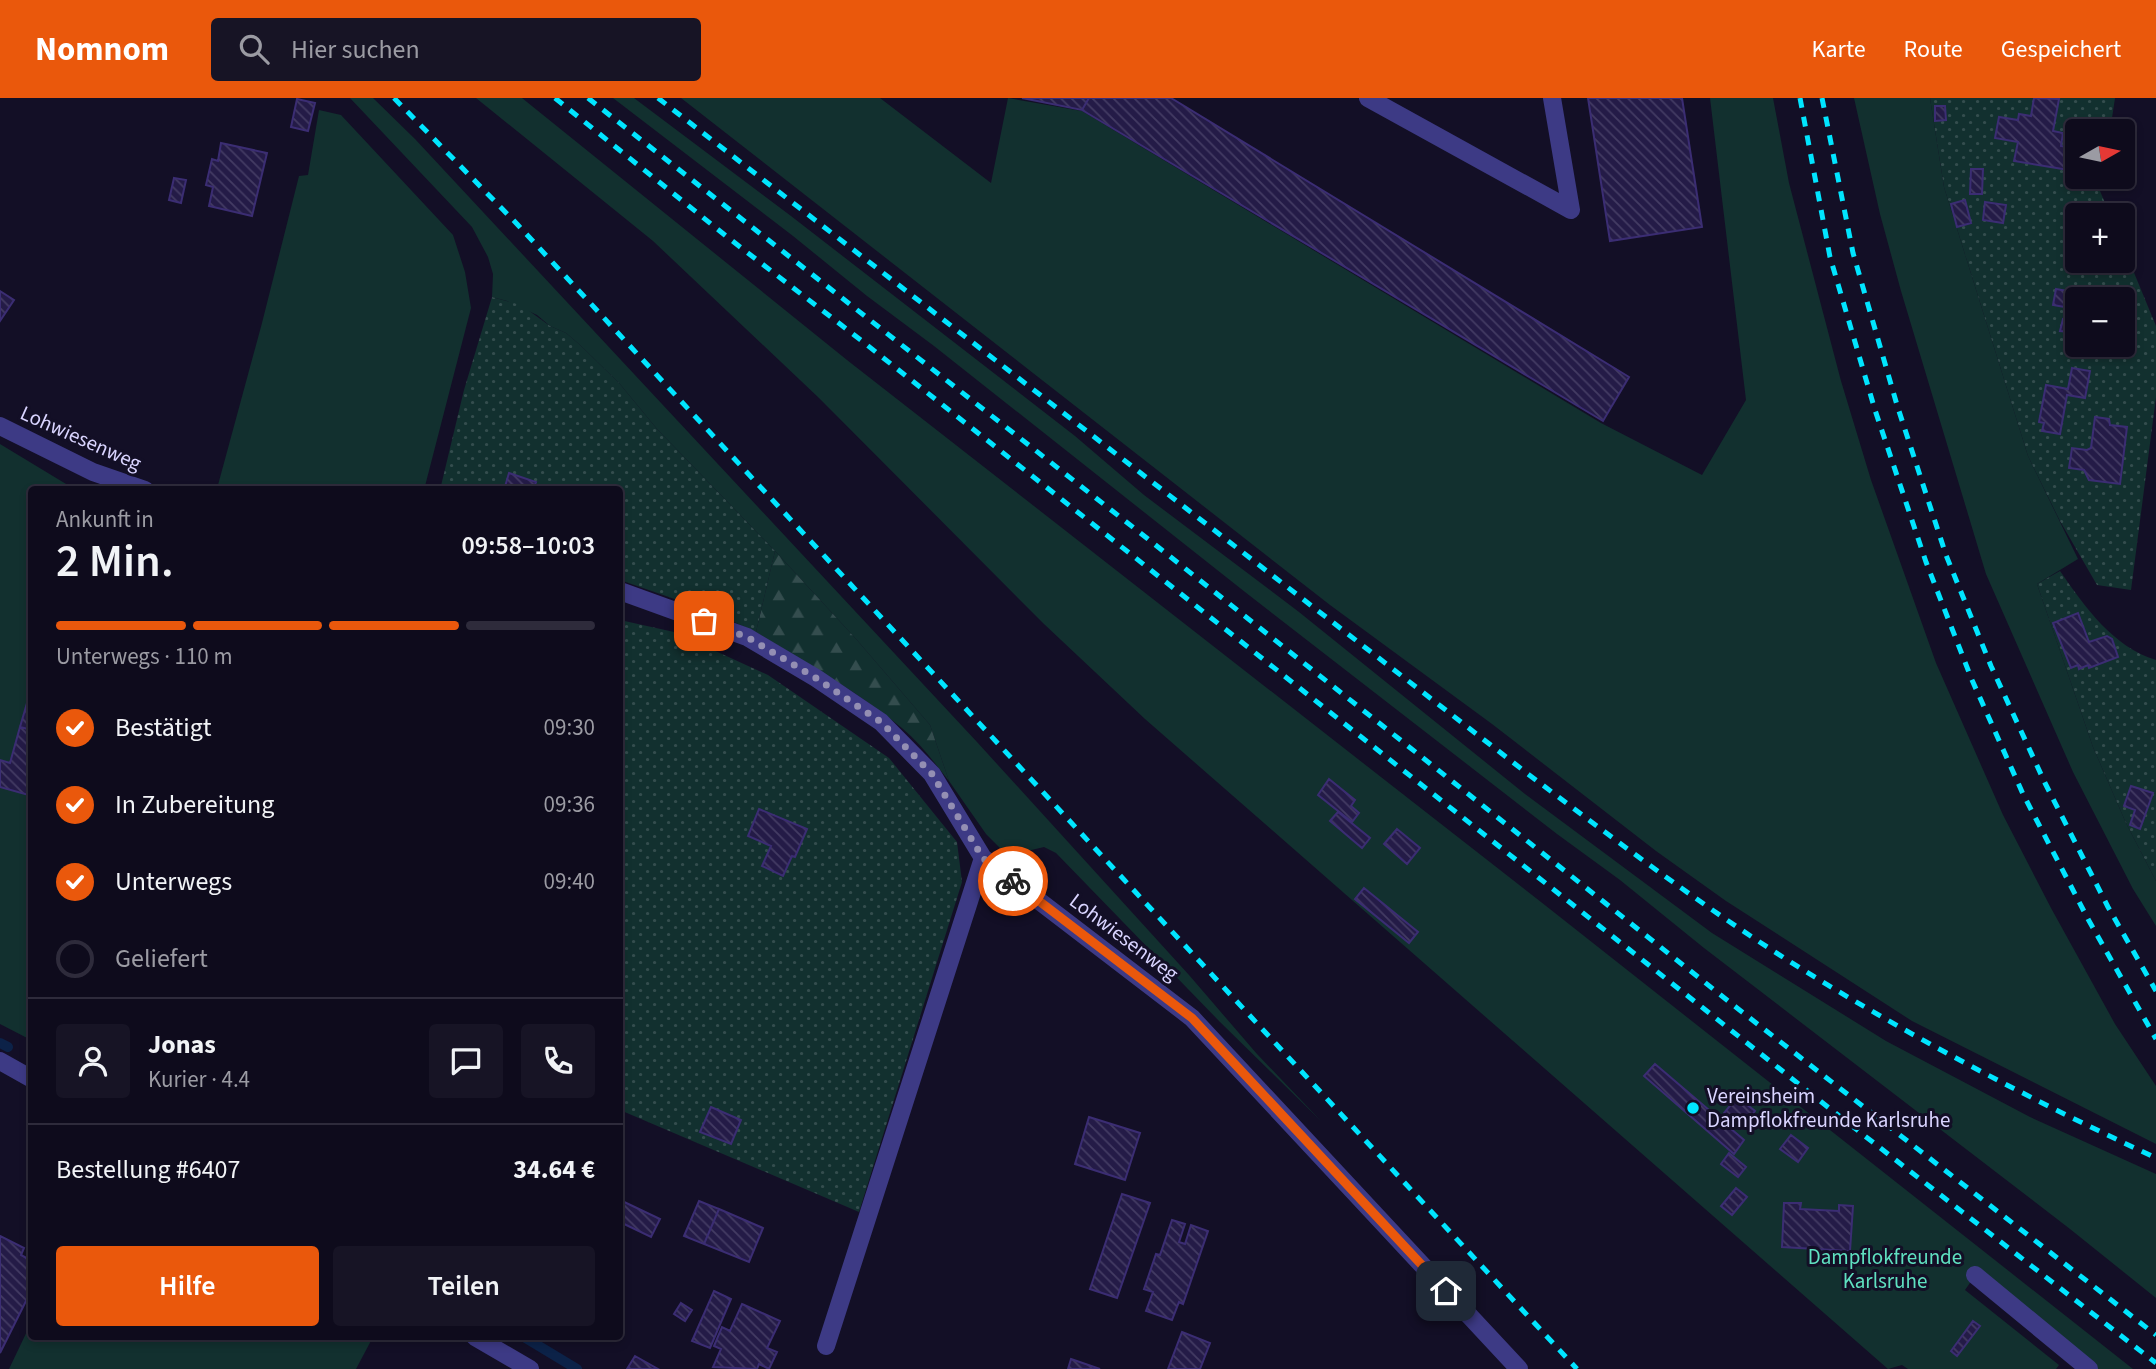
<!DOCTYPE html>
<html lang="de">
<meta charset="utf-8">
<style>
:root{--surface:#0e0b1c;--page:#171425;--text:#f1f3f6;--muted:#9b9ba3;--line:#2e2b3b;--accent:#ea580c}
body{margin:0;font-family:"Source Sans 3",sans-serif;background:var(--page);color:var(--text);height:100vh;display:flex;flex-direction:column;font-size:26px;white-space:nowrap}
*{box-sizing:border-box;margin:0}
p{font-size:23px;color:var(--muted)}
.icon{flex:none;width:38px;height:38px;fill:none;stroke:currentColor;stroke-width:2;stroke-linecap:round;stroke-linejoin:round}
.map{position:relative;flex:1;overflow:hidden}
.drawer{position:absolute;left:28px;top:388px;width:595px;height:854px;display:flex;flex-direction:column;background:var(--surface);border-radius:7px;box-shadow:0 4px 10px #0003,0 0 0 2px var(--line)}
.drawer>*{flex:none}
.needle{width:46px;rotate:81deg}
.fabs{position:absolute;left:2065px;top:21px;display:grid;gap:14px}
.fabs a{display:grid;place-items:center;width:70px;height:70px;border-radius:7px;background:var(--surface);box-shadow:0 4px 10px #0003,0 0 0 2px var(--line);font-size:35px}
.pin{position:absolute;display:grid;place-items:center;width:60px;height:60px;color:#fff;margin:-30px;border-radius:14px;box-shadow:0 4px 10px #0006}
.courier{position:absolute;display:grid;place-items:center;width:70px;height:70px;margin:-35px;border:5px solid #ea580c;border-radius:50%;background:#fff;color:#222;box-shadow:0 2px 9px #0007}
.overview em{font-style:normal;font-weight:600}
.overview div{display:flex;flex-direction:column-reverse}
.overview{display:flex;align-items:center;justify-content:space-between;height:119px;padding:0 28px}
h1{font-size:46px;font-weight:600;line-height:52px}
.bar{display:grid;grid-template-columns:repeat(4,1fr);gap:10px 7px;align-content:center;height:84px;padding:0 28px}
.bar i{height:9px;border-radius:5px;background:var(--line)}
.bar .on{background:var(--accent)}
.bar p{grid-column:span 4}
.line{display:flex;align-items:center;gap:18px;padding:0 28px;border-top:2px solid var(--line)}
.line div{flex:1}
.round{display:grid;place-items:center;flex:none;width:74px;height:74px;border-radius:7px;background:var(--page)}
ol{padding:0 28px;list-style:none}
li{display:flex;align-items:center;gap:21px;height:77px}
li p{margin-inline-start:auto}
li .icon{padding:7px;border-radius:50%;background:var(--accent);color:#fff;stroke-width:4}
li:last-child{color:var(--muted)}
li i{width:38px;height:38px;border:4px solid var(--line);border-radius:50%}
.primary-button{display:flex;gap:14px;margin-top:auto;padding:14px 28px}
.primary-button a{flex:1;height:80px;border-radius:7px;background:var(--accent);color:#fff;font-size:28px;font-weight:600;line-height:80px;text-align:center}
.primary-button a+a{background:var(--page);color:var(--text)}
header{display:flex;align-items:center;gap:42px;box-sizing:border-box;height:98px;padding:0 35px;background:var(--accent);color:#fff}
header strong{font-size:33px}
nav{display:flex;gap:38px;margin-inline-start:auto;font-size:24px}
.search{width:490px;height:63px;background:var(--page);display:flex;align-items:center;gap:18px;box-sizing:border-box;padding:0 24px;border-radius:7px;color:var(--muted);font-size:26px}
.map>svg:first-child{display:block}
</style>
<header>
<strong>Nomnom</strong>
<div class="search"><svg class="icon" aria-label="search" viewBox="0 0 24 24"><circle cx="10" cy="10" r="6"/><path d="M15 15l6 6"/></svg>Hier suchen</div>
<nav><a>Karte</a><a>Route</a><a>Gespeichert</a></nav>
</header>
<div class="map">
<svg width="2156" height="1271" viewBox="0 0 2156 1271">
<defs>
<pattern id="forest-firs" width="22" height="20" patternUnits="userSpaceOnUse" patternTransform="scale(1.75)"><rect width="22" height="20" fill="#12302f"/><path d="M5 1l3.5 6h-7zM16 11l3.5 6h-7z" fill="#344d4e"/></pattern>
<pattern id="garden-dots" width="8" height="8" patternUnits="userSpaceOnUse" patternTransform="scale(1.75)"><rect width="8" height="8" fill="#12302f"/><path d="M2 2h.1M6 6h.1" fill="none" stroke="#344d4e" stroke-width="1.8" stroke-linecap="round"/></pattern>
<pattern id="building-back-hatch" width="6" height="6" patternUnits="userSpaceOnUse" patternTransform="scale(1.75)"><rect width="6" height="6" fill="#241b47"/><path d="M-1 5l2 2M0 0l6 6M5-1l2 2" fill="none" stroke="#433b63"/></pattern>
</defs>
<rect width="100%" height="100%" fill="#130f26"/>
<path fill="#12302f" d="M 350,0 L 373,0 L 415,41 L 977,644 L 1189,877 L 1257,956 L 1321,1023 L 1220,924 L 1056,755 L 1044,749 L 1019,755 L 1001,751 L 986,736 L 949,683 L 930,627 L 856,541 L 775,453 L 657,331 L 619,285 L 580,247 L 566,235 L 550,228 L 537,217 L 507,203 L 492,199 L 493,176 L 488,159 L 472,129 Z
M 476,0 L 522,0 L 847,262 L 1541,804 L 2133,1271 L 2098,1271 L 1979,1172 L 1965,1192 L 2059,1267 L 2056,1271 L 1908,1271 L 1902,1267 L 1888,1271 L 1145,621 L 1044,526 L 819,300 L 653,143 Z
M 613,0 L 634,0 L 791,118 L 1075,338 L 1144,397 L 1299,514 L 1525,696 L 1712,835 L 1886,943 L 2030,1019 L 2156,1076 L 2156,1200 L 2070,1131 L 1704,850 L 1620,782 L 1557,736 L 1245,494 L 934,248 L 867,198 L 793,138 Z
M 681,0 L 880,0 L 991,85 L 1008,0 L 1082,13 L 1601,325 L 1702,377 L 1746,302 L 1710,0 L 1773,0 L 1789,85 L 1841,283 L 1871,382 L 1936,565 L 2003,717 L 2051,810 L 2115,926 L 2156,988 L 2156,1046 L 1912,923 L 1726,803 L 1656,753 L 1492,626 L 1330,507 Z
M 1854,0 L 1930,0 L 1944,89 L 2028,358 L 2078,461 L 2037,486 L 2093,649 L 2126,725 L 2156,783 L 2156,828 L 2133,791 L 2073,674 L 1986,476 L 1901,193 L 1880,116 Z
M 319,12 L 341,17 L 453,137 L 465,174 L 471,210 L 424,392 L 237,392 L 218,387 L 262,225 L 299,78 L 308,77 Z
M 0,346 L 76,392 L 32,392 L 31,942 L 0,926 Z
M 31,1225 L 32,1239 L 373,1239 L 356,1271 L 9,1271 Z"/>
<path fill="url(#forest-firs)" d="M 775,453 L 856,541 L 930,627 L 949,683 C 934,664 920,645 902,630 C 857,593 805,564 756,534 Z"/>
<path fill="url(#garden-dots)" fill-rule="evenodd" d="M 1930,0 L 2115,0 L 2110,33 L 2077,33 L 2077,79 L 2103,79 L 2100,93 L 2110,117 L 2077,117 L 2077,163 L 2123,163 L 2123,148 L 2156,228 L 2156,299 L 2131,492 L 2097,487 L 2060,423 L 2028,358 L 1944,89 ZM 2077,201 L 2123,201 L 2123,247 L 2077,247 Z
M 492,199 L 521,207 L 550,228 L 566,235 L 580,247 L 619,285 L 657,331 L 775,453 L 756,534 L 712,514 L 620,482 L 620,392 L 440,392 L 464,292 Z
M 2060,473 C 2085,509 2113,549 2156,562 L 2156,783 L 2126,725 L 2093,649 L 2037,486 Z
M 620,522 L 674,534 L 768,577 L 889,660 L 957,744 L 962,784 L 859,1114 L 620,1012 Z"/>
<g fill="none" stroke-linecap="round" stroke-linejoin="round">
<path stroke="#0c2248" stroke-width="10" d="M 0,945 L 8,949
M 524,1239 L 577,1271"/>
</g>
<path fill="url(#building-back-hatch)" stroke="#3b2d73" stroke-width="2" d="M 1022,0 L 1089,0 L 1082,12 Z
M 1089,0 L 1171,0 L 1629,279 L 1603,323 L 1082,12 Z
M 1588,0 L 1682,0 L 1702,129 L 1610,143 Z
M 2034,0 L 2059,1 L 2053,33 L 2063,35 L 2061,48 L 2072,50 L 2069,72 L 2014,63 L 2018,44 L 1995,40 L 1999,19 L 2018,22 L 2019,16 L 2031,18 Z
M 297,1 L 315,5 L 308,33 L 291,29 Z
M 1935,8 L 1945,8 L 1946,22 L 1935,23 Z
M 221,45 L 267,55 L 252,118 L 209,108 L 213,89 L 206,87 L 212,61 L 218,63 Z
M 1971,71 L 1983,71 L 1982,96 L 1970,96 Z
M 174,80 L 186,82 L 181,105 L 169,102 Z
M 1965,102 L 1971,125 L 1957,129 L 1951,106 Z
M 1985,104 L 2006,107 L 2003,125 L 1983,122 Z
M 2056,191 L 2068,193 L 2065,209 L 2053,207 Z
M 0,193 L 14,202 L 0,223 Z
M 2063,221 L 2072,223 L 2070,234 L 2060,233 Z
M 2072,270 L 2090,273 L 2085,300 L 2067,297 L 2060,336 L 2042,333 L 2044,325 L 2039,324 L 2046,287 L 2068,291 Z
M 2095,319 L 2109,321 L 2110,327 L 2127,329 L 2120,386 L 2089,382 L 2084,372 L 2069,370 L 2072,350 L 2087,352 L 2091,350 Z
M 509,375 L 536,384 L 533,392 L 504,392 Z
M 2078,515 L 2089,544 L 2107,538 L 2112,541 L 2118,559 L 2089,570 L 2088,567 L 2079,571 L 2078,567 L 2071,570 L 2053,525 Z
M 32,588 L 32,632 L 20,629 Z
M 20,629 L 32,632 L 32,698 L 0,689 L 0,662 L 10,665 Z
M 1329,681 L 1355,702 L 1351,708 L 1359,715 L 1352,724 L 1318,697 Z
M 2131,688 L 2153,695 L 2140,731 L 2130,727 L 2135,712 L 2124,708 Z
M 759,711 L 807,731 L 795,759 L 792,758 L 783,778 L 762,768 L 771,748 L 748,738 Z
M 1338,714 L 1370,740 L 1362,750 L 1330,723 Z
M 1397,731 L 1420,750 L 1407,766 L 1384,746 Z
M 1364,790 L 1418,834 L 1409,845 L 1355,801 Z
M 1655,966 L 1744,1042 L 1734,1056 L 1644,978 Z
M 1737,999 L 1755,1013 L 1742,1030 L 1724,1015 Z
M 711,1009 L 741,1022 L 731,1046 L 700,1034 Z
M 1089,1019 L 1140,1035 L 1125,1082 L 1075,1066 Z
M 1791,1037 L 1808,1050 L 1798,1064 L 1780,1051 Z
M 1729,1055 L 1746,1069 L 1738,1079 L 1721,1066 Z
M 1736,1090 L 1747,1099 L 1732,1117 L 1721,1108 Z
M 1122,1096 L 1150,1105 L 1117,1200 L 1090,1191 Z
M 620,1102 L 660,1121 L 651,1139 L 620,1124 Z
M 699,1103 L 719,1111 L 704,1146 L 684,1138 Z
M 1784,1105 L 1801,1105 L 1800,1111 L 1839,1113 L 1839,1107 L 1853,1108 L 1850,1153 L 1782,1149 Z
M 719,1111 L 763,1130 L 749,1164 L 704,1146 Z
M 1172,1122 L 1185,1126 L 1179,1144 L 1185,1146 L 1191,1127 L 1208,1133 L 1183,1206 L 1179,1204 L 1172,1222 L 1146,1213 L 1153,1194 L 1144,1191 L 1156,1156 L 1160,1157 Z
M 0,1138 L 24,1150 L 21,1157 L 32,1163 L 32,1191 L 0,1255 Z
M 714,1193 L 731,1201 L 710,1250 L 692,1243 Z
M 681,1205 L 692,1212 L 685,1223 L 674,1216 Z
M 742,1206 L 780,1223 L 767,1250 L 777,1254 L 769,1271 L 759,1266 L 757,1271 L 713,1269 L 721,1251 L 714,1248 L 722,1229 L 730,1233 Z
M 1973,1223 L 1980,1228 L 1957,1258 L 1951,1253 Z
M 1182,1234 L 1210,1245 L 1200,1271 L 1168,1271 Z
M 635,1258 L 658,1271 L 627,1271 Z
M 1071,1261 L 1100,1271 L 1068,1271 Z"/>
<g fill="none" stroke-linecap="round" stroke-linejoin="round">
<path stroke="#3d3a85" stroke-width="18" d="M 1368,0 L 1571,112 L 1552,0
M 0,328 L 93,374 L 145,392
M 620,493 L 747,539 L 816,580 L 881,624 L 932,676 L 983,760 L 1192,920 L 1519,1271
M 0,963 L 32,981
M 1975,1177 L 2089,1271
M 475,1239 L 530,1271
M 826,1248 L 983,760"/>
<path stroke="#00e5ff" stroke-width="5" stroke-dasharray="10 9" stroke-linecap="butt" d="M 394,0 L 517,126 L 1577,1271
M 555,0 L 726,138 L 862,243 L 1829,1010 L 2156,1265
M 588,0 L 1148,441 L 1737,910 L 2156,1237
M 658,0 L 1528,676 C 1618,744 1708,813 1805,873 C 1918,943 2036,1004 2156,1060
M 1800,0 L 1830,159 L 1875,312 L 1926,464 L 1972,582 L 2023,696 L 2088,821 L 2156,941
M 1822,0 L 1853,155 L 1897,307 L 1946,457 L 1991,568 L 2045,685 L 2108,809 L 2156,893"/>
</g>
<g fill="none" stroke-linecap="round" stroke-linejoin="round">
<path stroke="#948fb3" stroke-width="7" stroke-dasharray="0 12.6" d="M 704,523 L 747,539 L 816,580 L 881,624 L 932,676 L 983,760 L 1013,783"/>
<path stroke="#ea580c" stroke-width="9" d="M 1013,783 L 1192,920 L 1446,1193"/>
</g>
<circle fill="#00e5ff" stroke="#130f26" stroke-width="2.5" cx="1693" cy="1010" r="7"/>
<g text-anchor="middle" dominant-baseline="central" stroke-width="6" stroke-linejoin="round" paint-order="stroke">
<g font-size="21" fill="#d9d4ff" stroke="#130f26">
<text transform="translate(81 340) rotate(24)">Lohwiesenweg</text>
<text transform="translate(1124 839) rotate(37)">Lohwiesenweg</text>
</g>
<g font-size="21" fill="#d9d4ff" stroke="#130f26" text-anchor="start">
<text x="1707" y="998">Vereinsheim<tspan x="1707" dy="24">Dampflokfreunde Karlsruhe</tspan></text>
</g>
<g font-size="21" fill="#5fe0c0" stroke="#130f26">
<text x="1885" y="1159">Dampflokfreunde<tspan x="1885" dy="24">Karlsruhe</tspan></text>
</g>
</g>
</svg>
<div class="fabs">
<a><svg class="needle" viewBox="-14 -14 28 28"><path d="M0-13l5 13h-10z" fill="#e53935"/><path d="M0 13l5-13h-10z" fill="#9b9ba3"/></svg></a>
<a>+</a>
<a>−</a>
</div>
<div class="pin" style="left:704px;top:523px;background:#ea580c"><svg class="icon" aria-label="bag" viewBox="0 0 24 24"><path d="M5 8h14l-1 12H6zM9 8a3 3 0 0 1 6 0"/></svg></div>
<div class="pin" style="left:1446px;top:1193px;background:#1f2937"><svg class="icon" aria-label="home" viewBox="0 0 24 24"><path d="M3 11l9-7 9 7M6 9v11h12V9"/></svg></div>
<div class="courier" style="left:1013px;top:783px"><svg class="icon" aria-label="bike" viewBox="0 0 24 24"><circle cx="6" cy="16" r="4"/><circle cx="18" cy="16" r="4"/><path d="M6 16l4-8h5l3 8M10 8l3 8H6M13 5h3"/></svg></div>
<section class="drawer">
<div class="overview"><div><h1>2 Min.</h1><p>Ankunft in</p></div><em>09:58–10:03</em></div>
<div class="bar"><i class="on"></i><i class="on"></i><i class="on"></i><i></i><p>Unterwegs · 110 m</p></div>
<ol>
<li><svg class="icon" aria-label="check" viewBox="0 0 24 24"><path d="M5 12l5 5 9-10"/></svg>Bestätigt<p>09:30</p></li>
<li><svg class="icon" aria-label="check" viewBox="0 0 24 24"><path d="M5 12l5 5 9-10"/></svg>In Zubereitung<p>09:36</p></li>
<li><svg class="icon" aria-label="check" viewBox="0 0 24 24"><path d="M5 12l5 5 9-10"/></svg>Unterwegs<p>09:40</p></li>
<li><i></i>Geliefert</li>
</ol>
<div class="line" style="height:126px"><a class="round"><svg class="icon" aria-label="person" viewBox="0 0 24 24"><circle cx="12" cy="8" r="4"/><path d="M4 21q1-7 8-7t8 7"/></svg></a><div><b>Jonas</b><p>Kurier · 4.4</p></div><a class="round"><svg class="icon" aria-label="chat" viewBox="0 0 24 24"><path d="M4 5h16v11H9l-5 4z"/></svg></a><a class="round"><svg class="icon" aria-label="phone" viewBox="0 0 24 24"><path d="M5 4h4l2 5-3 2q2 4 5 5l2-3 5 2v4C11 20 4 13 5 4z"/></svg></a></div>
<div class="line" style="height:91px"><div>Bestellung #6407</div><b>34.64 €</b></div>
<div class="primary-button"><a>Hilfe</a><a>Teilen</a></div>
</section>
</div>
